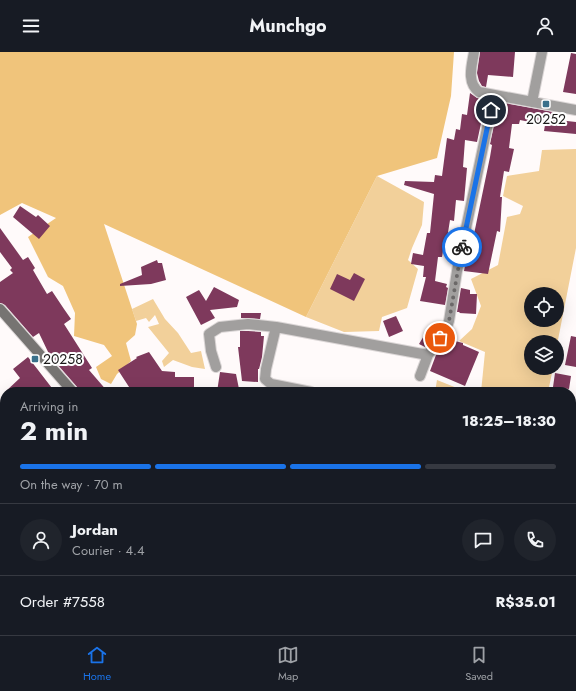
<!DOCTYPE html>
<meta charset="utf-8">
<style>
:root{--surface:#171b24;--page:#20242c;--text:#f1f3f6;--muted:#9ea1a6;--line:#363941;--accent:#1a73e8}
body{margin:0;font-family:Jost,sans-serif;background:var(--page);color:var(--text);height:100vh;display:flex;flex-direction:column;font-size:15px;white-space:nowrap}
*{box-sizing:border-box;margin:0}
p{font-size:13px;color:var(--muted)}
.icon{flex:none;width:22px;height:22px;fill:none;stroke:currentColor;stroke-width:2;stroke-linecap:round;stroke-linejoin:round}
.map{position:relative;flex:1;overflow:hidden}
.side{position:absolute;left:0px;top:335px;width:576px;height:248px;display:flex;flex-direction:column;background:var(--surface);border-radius:16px 16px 0 0;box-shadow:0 4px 16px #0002}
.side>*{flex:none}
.buttons{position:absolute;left:524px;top:235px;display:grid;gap:8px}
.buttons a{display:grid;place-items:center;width:40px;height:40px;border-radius:50%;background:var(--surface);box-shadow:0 4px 16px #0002;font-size:20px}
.pin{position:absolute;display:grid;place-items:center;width:34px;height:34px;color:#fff;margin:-17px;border:2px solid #fff;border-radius:50%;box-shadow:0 1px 4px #0007}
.courier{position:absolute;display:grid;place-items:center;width:40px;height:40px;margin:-20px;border:3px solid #1a73e8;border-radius:50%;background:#fff;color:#222;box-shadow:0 1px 5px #0007}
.headline em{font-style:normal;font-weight:700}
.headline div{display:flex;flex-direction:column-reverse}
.headline{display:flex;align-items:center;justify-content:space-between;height:68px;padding:0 20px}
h1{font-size:26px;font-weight:700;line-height:30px}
.bar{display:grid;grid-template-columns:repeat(4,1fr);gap:6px 4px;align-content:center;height:48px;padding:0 20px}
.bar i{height:5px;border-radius:3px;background:var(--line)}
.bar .active{background:var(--accent)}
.bar p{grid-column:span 4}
.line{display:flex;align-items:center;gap:10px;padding:0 20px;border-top:1px solid var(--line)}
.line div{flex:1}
.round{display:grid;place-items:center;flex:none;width:42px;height:42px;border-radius:21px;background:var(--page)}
header{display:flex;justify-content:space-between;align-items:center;height:52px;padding:0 20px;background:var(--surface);font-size:18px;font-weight:700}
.tab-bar{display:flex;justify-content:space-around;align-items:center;height:56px;border-top:1px solid var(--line);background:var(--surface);font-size:11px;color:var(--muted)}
.tab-bar a{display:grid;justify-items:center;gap:2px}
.tab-bar .active{color:var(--accent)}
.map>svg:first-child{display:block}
</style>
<header><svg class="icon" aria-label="menu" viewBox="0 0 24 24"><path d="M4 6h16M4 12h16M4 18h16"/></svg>Munchgo<svg class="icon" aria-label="person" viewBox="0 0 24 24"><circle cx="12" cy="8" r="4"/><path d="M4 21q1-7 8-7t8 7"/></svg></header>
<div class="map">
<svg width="576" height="583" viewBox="0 0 576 583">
<rect width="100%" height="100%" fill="#fffafa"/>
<path fill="#f2d09a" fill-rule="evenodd" d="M 576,97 L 576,196 L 557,293 L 557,290 L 531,290 L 531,316 L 553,316 L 548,340 L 481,340 L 485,300 L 459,289 L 472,277 L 481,254 L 471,227 L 498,213 L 507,165 L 520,162 L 523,154 L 503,144 L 507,124 L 539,119 L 542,98 ZM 531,242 L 557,242 L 557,268 L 531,268 Z
M 377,124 L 424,150 L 422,173 L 412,196 L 408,208 L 418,217 L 407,256 L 382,265 L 379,279 L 344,280 L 306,265 Z
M 153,247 L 165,267 L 178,281 L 191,301 L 201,299 L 205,317 L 192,315 L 173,308 L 164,315 L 162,309 L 169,301 L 148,275 L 159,272 L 155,263 L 149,270 L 146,266 L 136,269 L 132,257 Z
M 437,328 L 467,340 L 435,340 Z
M 5,354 L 5,477 L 0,480 L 0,357 Z"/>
<path fill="#f0c47b" d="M 0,0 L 454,0 L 451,44 L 437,106 L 377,124 L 306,265 L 104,172 L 137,272 L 135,283 L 126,291 L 131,309 L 117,322 L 111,332 L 101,327 L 96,315 L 112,304 L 104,293 L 74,284 L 75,261 L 63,234 L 48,225 L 28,185 L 56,166 L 22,151 L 0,163 Z"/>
<path fill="#7e395c" d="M 480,0 L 515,0 L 513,25 L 488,23 L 486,35 L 482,34 L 479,29 L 477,21 Z
M 571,1 L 576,2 L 576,42 L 563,40 Z
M 470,41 L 477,46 L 486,48 L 477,90 L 465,88 L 463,115 L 467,116 L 464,149 L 456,148 L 454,169 L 450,168 L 446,193 L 444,193 L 442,205 L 438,205 L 435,229 L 447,232 L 446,235 L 448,236 L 445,253 L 420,249 L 426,225 L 423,225 L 424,214 L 411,212 L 413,201 L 423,203 L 427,181 L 430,181 L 434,142 L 404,133 L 405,129 L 434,130 L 435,123 L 442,124 L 447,86 L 454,88 L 456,77 L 460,78 L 462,62 L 467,63 Z
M 499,50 L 559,61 L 558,68 L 576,70 L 576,82 L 544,79 L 545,73 L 520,68 L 519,72 L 512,72 L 509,96 L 514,97 L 509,120 L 504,119 L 500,145 L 502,145 L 500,180 L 497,179 L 488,222 L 464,219 L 468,197 L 469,197 L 471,187 L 473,187 L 490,105 L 492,93 L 490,92 Z
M 20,154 L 36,165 L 38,163 L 50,174 L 39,187 L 13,165 Z
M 0,176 L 23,208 L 28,205 L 35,216 L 33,218 L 47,242 L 52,239 L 64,257 L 71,267 L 64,272 L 92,316 L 89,318 L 108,340 L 79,340 L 78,336 L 50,304 L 39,281 L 33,285 L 5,253 L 0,251 L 0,230 L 13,221 L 10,218 L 12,216 L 0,200 Z
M 157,208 L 158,211 L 162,211 L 166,228 L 151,232 L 120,234 L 120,232 L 142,223 L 141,215 Z
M 354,221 L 365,227 L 354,249 L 330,237 L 337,222 L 350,228 Z
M 214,235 L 239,248 L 237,255 L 210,258 L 215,266 L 201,273 L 186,245 L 199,238 L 206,249 Z
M 461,236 L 470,238 L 470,242 L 477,242 L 476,262 L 459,261 L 460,260 L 457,260 Z
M 241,261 L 261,261 L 260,267 L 241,266 Z
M 396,264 L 403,279 L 389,285 L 383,269 Z
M 240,279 L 248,279 L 261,280 L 261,284 L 264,284 L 262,305 L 259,317 L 258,317 L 258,330 L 242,329 L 238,295 L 240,295 Z
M 425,282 L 433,284 L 425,295 L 419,292 Z
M 571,284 L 576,285 L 576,315 L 565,313 Z
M 447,287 L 463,291 L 463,293 L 479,300 L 465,334 L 430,319 L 436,303 Z
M 149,300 L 162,319 L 175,320 L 175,325 L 194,325 L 194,337 L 175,336 L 175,340 L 153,340 L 153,337 L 131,338 L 118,318 L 137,306 L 136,305 Z
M 28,305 L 55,340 L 5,340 L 20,326 L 13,317 Z
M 220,320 L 236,322 L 239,337 L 217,340 Z
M 555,321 L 571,324 L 569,337 L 553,335 Z"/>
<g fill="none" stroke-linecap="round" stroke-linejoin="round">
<defs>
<path id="street" d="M 474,0 C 472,13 466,30 479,40 L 576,58
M 532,50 L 542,0
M 216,315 L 211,299 L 209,282 L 220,275 L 248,272 L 276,275
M 420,324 L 428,303 L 446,277 L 449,269 L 457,219 L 494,43
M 311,340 L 271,332 L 265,327 L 266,317 L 276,275 L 428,303
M 571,379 L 576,360
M 571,469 L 576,470
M 0,514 L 5,520
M 55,578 L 59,583
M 206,578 L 212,583
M 560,578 L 576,583
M 573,582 L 576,568
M 98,583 L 103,578
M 283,583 L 285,578
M 518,583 L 519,578"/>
<path id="secondary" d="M 0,257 L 73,340
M 337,578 L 346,583"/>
</defs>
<use href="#street" stroke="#dbd6d6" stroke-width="12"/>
<use href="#secondary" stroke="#dbd6d6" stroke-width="12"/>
<use href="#street" stroke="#a19f9e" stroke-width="10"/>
<use href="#secondary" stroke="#767472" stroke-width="10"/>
</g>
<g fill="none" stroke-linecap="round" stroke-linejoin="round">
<path stroke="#6b6868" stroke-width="4" stroke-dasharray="0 7.2" d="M 440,286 L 449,269 L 462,195"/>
<path stroke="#1a73e8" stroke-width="5" d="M 462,195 L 491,58"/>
</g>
<g fill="#39708b" stroke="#fff" stroke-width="1.5">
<rect x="542" y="48" width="8" height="8" rx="2"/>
<rect x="31" y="303" width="8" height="8" rx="2"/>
</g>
<g text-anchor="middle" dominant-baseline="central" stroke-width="4" stroke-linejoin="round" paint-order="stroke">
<g font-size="14" fill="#1b1919" stroke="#fff">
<text x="546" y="67">20252</text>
<text x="43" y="307" text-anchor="start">20258</text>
</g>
</g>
</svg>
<div class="buttons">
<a><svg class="icon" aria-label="locate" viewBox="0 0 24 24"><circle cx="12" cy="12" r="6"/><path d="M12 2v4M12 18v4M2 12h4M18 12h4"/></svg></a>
<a><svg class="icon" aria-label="layers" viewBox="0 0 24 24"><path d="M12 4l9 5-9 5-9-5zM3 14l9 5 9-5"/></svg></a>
</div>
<div class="pin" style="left:440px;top:286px;background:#ea580c"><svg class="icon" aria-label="bag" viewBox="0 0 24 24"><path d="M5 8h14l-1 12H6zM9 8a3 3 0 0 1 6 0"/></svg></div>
<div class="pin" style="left:491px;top:58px;background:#1f2937"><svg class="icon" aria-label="home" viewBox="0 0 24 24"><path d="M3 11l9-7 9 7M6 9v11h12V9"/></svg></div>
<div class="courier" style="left:462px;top:195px"><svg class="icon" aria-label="bike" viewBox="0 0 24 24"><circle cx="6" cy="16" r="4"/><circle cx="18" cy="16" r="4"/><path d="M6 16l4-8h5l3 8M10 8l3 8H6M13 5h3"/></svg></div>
<section class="side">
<div class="headline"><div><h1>2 min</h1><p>Arriving in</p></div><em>18:25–18:30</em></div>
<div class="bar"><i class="active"></i><i class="active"></i><i class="active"></i><i></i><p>On the way · 70 m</p></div>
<div class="line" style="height:72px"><a class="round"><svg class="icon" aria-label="person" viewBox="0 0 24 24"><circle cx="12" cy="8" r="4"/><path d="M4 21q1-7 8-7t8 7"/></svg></a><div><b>Jordan</b><p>Courier · 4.4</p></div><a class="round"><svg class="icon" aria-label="chat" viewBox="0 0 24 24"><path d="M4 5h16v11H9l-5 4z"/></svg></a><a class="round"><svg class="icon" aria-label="phone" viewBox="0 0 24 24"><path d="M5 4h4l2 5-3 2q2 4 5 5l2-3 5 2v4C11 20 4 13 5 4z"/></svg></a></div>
<div class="line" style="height:52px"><div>Order #7558</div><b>R$35.01</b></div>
</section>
</div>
<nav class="tab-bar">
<a class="active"><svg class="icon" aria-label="home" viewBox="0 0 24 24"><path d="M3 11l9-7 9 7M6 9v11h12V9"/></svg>Home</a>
<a><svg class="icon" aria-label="map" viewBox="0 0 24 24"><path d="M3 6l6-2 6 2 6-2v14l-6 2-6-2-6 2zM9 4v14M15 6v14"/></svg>Map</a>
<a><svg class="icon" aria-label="saved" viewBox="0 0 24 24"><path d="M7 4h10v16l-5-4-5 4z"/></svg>Saved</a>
</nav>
